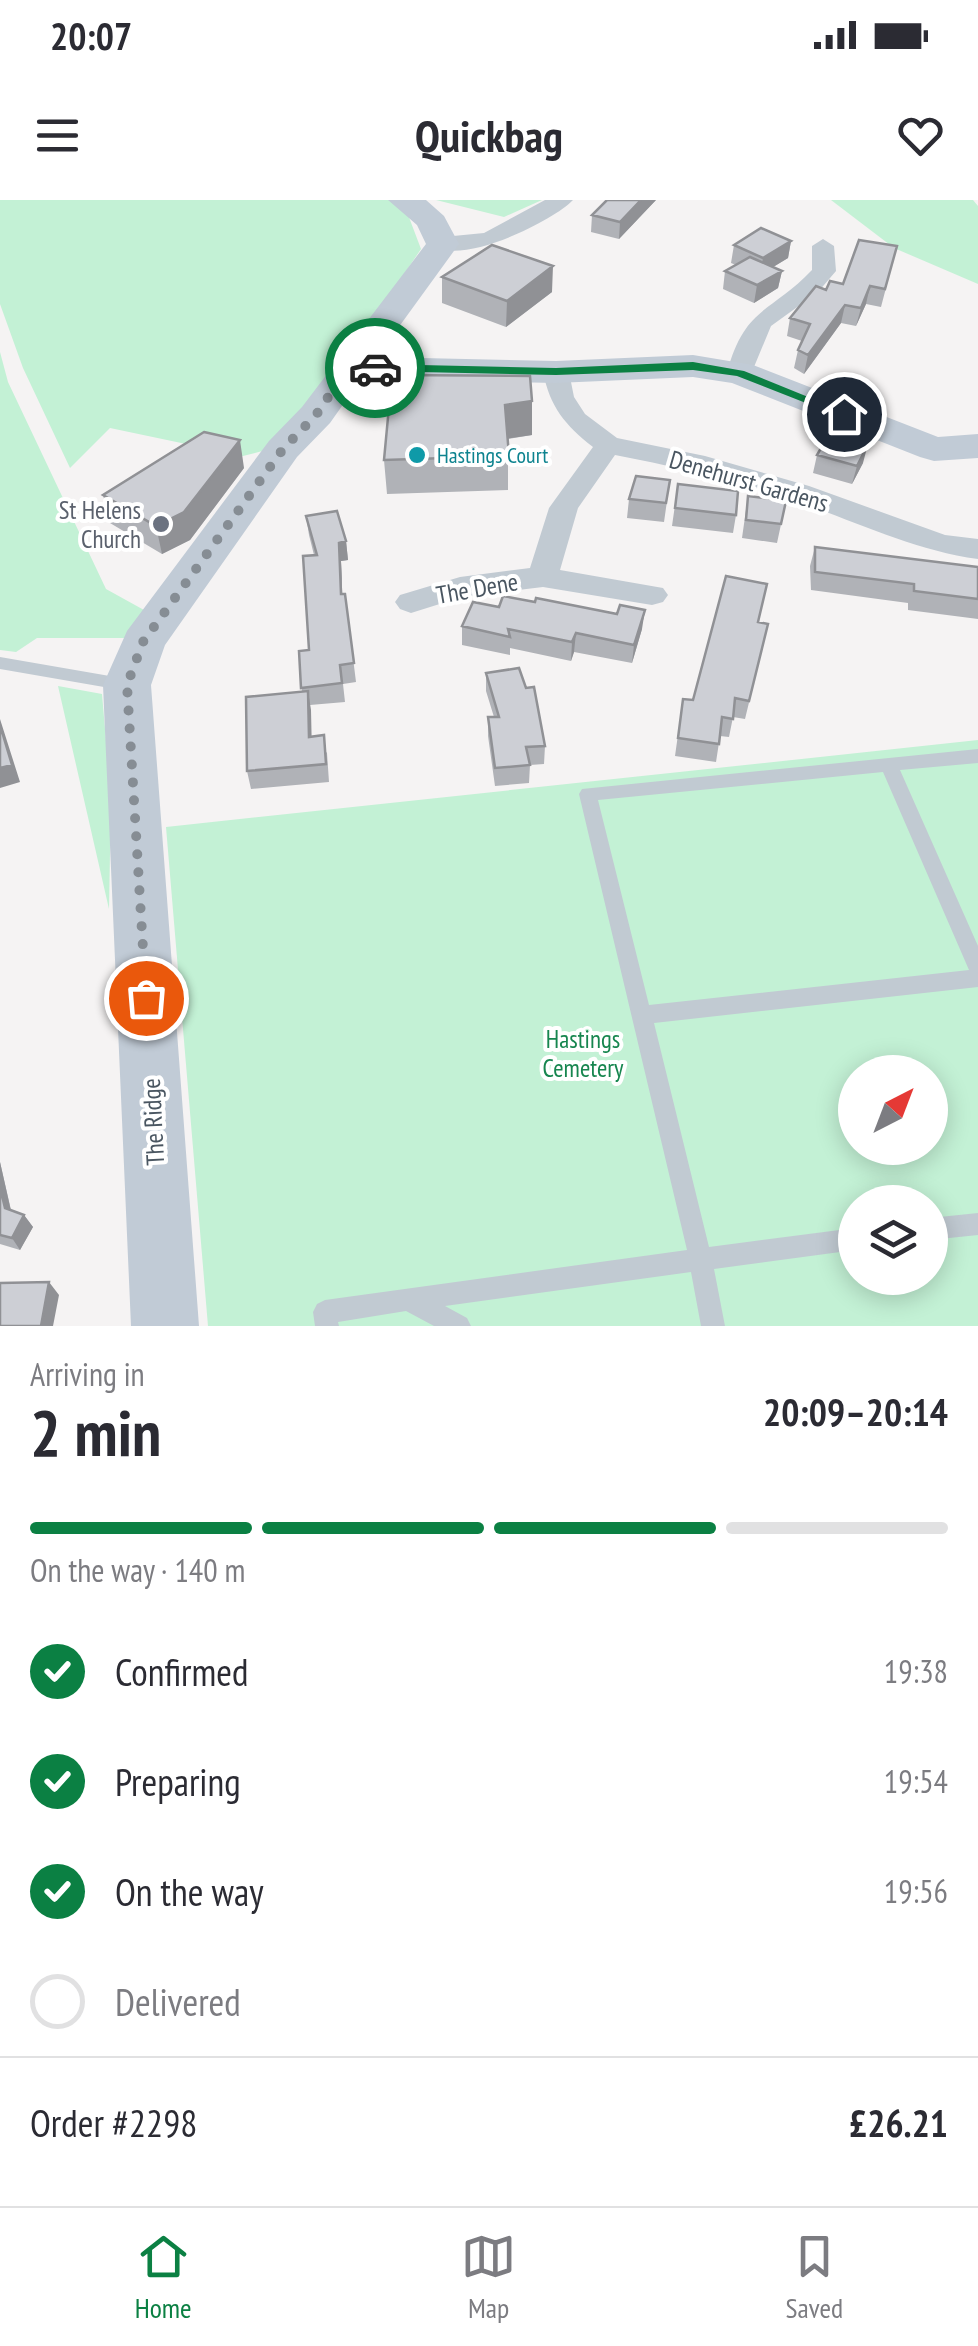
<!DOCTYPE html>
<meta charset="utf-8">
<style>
:root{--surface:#fff;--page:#f2f2f3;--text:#2b2b33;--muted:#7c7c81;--line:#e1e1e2;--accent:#0b8043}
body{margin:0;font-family:"PT Sans Narrow",sans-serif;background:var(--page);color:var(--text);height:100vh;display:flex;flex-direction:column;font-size:38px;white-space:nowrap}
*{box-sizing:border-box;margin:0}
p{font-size:32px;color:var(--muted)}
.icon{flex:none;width:55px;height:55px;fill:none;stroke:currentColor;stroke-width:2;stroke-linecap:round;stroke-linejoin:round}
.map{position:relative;height:1126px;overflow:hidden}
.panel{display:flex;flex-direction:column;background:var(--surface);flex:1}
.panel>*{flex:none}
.needle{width:65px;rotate:42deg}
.fabs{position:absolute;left:838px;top:855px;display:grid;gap:20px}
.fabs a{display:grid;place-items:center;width:110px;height:110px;border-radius:50%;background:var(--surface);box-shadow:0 5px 25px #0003;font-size:50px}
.pin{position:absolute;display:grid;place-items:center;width:85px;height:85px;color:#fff;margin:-42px;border:5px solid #fff;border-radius:50%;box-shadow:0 2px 10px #0007}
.courier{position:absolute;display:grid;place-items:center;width:100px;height:100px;margin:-50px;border:8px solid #0b8043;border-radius:50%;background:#fff;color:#222;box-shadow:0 2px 12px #0007}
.head em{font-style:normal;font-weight:700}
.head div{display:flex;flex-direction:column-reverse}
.head{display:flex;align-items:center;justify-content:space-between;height:170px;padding:0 30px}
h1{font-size:65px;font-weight:700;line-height:75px}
.bar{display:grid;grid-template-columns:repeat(4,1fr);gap:15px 10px;align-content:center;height:120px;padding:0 30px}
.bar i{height:12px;border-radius:8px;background:var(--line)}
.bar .on{background:var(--accent)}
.bar p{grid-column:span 4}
.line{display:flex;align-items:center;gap:25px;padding:0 30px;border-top:2px solid var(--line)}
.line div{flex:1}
ol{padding:0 30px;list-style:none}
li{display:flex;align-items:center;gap:30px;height:110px}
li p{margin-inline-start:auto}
li .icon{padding:10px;border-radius:50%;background:var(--accent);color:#fff;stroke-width:4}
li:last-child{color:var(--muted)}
li i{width:55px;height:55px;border:5px solid var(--line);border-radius:50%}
.status{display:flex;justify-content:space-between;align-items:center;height:70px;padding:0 50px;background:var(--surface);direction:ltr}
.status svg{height:28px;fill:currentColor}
header{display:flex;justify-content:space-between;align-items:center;height:130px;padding:0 30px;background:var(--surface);font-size:45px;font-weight:700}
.tabs{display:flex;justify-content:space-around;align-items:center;height:140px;border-top:2px solid var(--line);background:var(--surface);font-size:28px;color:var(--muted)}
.tabs a{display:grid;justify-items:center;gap:5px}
.tabs .on{color:var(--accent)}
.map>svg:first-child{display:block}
</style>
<div class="status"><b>20:07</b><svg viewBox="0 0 49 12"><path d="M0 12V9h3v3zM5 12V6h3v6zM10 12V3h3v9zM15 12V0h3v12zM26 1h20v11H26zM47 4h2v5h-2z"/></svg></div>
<header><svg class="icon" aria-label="menu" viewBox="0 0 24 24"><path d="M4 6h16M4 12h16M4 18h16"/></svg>Quickbag<svg class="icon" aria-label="heart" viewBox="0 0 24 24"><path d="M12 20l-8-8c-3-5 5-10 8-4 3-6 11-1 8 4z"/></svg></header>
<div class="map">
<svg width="978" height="1126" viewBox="0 0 978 1126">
<rect width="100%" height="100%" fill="#f5f3f3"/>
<path fill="#c3f1d5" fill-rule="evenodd" d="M 0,0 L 389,0 L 407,12 L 421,49 L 373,120 L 270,249 L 243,256 L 110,228 L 70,268 L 23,168 L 0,104 Z
M 436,0 L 542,0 L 504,17 Z
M 831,0 L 973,0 L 978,6 L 978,84 L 894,48 Z
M 0,152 L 8,182 L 106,389 L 144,410 L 130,438 L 37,438 L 16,452 L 0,450 Z
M 58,486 L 102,494 L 111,598 L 109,709 Z
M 978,540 L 978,1126 L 208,1126 L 166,627 ZM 855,872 L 930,872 L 930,948 L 855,948 ZM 855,1002 L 930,1002 L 930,1078 L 855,1078 Z"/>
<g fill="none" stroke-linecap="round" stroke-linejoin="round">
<path fill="#c1cad2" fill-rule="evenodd" d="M 0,457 L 127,479 L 135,485 L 127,491 L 0,469 Z
M 978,549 L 978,563 L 900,570 L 978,746 L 978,787 L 654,823 L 709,1047 L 855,1028 L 855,1050 L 714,1069 L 725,1126 L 701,1126 L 691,1072 L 445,1106 L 467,1118 L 471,1126 L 434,1126 L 406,1111 L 338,1122 L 339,1126 L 315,1126 L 313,1112 L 317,1104 L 325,1100 L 687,1050 L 579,594 L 582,589 ZM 883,572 L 969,770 L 649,805 L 598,600 Z
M 978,1013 L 978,1035 L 930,1040 L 930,1018 Z"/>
<path fill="#c1cad2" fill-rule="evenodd" d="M 545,0 L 573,0 C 552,22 457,68 432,44 L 443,37 L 484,33 Z
M 823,39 L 834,46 L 836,71 L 818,92 L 771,126 L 749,179 L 731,179 L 727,173 C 744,107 771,113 812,70 L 812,46 Z
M 556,164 L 569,172 L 574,197 L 585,214 L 617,238 L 705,256 L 809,286 L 945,335 L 978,339 L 978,359 C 911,350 851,319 787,298 C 731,280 673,266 615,255 L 578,308 L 560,370 L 663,388 L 668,395 L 663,402 L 652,405 L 543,387 L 462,397 L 411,413 L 400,409 L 395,402 L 400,395 L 460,377 L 530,368 L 549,308 L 593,247 C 565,225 550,207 543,172 Z"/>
<path fill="#c1cbd6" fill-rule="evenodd" d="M 388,0 L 426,0 L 444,16 L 459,44 L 377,157 L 556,161 L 693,155 L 753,165 L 938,237 L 978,234 L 978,258 L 934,261 L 920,257 L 732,183 L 693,177 L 556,183 L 361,179 L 330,223 L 297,257 L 165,445 L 151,485 L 199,1126 L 131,1126 L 103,485 L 127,431 L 269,241 L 302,207 L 426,44 L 417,25 Z"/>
</g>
<path fill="#b0b2b7" d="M 656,0 L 619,39 L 591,32 L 592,15 Z
M 791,41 L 788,58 L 773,67 L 782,71 L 778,88 L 754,103 L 723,89 L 725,71 L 736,65 L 731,63 L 734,45 Z
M 897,46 L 881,107 L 866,104 L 856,126 L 841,123 L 804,174 L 794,168 L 798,150 L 802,141 L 787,136 L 790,118 L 826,90 L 843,84 Z
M 442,77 L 552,92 L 506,127 L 442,103 Z
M 532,201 L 532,235 L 508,239 L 508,290 L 387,294 L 384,260 Z
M 817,255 L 863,263 L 852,284 L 813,273 Z
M 244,268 L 190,340 L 162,354 L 110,323 L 103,295 Z
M 670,280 L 664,322 L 627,318 L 629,299 Z
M 678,284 L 736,315 L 733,333 L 672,326 Z
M 748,296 L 786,301 L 777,343 L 742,338 Z
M 306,316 L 346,341 L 348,360 L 341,361 L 342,394 L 345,394 L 356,482 L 343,484 L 345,502 L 310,505 L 311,536 L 327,553 L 329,582 L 251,589 L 247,571 L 302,492 L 299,451 L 309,450 L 314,355 L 309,335 Z
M 815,347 L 978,367 L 978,419 L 908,410 L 908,403 L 811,390 L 810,366 Z
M 499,407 L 642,429 L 632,463 L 574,452 L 571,461 L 510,448 L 510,455 L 462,445 L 462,426 Z
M 758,422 L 768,424 L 745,519 L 733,517 L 729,537 L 720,536 L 716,562 L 675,556 L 683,499 L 693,500 Z
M 486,473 L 545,546 L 544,564 L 530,565 L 529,583 L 495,586 L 488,536 L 488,517 L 494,517 L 486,491 Z
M 0,962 L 11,1010 L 24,1015 L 33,1027 L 20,1050 L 0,1044 Z"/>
<path fill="#909195" d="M 641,0 L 656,0 L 619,39 L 620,22 Z
M 791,41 L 788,58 L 760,75 L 763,58 Z
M 553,66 L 552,92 L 506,127 L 507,101 Z
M 782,71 L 778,88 L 754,103 L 757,85 Z
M 870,86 L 866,104 L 856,126 L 861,108 Z
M 845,105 L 841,123 L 804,174 L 808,155 Z
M 532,201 L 532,235 L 505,239 L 505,205 Z
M 240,240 L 244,268 L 190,340 L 162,354 L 156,326 Z
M 868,244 L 863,263 L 852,284 L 857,266 Z
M 346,341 L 348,360 L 341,361 L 343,413 L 339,343 Z
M 645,410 L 642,429 L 632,463 L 634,445 Z
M 576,433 L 574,452 L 571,461 L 572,442 Z
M 308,491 L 311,510 L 312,555 L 309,537 Z
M 0,519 L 20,582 L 0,588 Z
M 0,962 L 13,1020 L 5,1008 L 0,987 Z
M 24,1015 L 33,1027 L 20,1050 L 12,1038 Z
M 49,1082 L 59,1095 L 53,1126 L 41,1126 Z"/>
<path fill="#cdcfd5" stroke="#909195" stroke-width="2.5" d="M 607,0 L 641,0 L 620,22 L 592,15 Z
M 761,28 L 791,41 L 763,58 L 734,45 Z
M 859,40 L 897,46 L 885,89 L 870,86 L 861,108 L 845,105 L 808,155 L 798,150 L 810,124 L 790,118 L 816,86 L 826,90 L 830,81 L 843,84 Z
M 492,45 L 553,66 L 507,101 L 442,77 Z
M 750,57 L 782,71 L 757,85 L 725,71 Z
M 392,175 L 530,176 L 532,201 L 505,205 L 509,256 L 384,260 Z
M 204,232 L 240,240 L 184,312 L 156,326 L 103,295 Z
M 828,236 L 868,244 L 857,266 L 817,255 Z
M 636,276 L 670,280 L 666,303 L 629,299 Z
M 678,284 L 738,291 L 736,315 L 675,308 Z
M 748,296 L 786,301 L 781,324 L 746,320 Z
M 337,311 L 346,341 L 339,343 L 341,394 L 345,394 L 354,463 L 340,465 L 342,483 L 301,488 L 299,451 L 309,450 L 303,356 L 317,355 L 306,316 Z
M 815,347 L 978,367 L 978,399 L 914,391 L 914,384 L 815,372 Z
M 726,376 L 767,384 L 758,422 L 768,424 L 749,501 L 735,498 L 733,519 L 722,517 L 719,544 L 678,538 L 683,499 L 693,500 Z
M 503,396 L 535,402 L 536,398 L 617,414 L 620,405 L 645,410 L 634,445 L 576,433 L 572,442 L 508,429 L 510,437 L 462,426 L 473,402 L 499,407 Z
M 519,468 L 526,488 L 534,487 L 545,546 L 526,547 L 530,565 L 495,568 L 488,517 L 499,517 L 486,473 Z
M 308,491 L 309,537 L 324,535 L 326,564 L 247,571 L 246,497 Z
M 0,525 L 12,565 L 0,568 Z
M 0,987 L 5,1008 L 24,1015 L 12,1038 L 0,1035 Z
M 49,1082 L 41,1126 L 0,1126 L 0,1083 Z"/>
<path fill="#0b8043" d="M 693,162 L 744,171 L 850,214 L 839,216 L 737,176 L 693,170 L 556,175 L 375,171 L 369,168 L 375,164 L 556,168 Z"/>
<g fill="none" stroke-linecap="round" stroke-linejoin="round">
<path stroke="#868d94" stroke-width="10" stroke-dasharray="0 18" d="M 146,798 L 127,485 L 143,442 L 283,249 L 316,215 L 348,168 L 375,168"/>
</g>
<circle fill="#0f9aa8" stroke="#fff" stroke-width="4" cx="417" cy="255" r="10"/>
<circle fill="#6b7280" stroke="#fff" stroke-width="4" cx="161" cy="324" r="10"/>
<g text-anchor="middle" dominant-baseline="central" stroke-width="8" stroke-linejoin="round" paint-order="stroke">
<g font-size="22" fill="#0d838f" stroke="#fff" text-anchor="start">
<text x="437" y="255">Hastings Court</text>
</g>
<g font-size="25" fill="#4a5661" stroke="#fff">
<text transform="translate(749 281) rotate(16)">Denehurst Gardens</text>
<text transform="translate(477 388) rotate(-10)">The Dene</text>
<text transform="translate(153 922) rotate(-93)">The Ridge</text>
</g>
<g font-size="25" fill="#5b616d" stroke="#fff" text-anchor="end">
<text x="141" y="310">St Helens<tspan x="141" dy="29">Church</tspan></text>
</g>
<g font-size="25" fill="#17864f" stroke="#fff">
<text x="583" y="839">Hastings<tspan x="583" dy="29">Cemetery</tspan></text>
</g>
</g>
</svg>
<div class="fabs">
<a><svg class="needle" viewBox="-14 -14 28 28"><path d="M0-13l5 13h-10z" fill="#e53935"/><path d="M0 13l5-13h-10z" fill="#7c7c81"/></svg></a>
<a><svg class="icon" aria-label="layers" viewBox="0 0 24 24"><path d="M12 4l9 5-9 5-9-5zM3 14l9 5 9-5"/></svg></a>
</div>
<div class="pin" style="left:146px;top:798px;background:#ea580c"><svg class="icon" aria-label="bag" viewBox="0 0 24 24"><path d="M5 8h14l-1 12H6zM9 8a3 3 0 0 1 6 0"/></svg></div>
<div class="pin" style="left:844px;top:214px;background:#1f2937"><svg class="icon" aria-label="home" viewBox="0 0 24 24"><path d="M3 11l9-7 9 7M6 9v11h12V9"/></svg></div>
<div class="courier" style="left:375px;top:168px"><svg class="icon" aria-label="car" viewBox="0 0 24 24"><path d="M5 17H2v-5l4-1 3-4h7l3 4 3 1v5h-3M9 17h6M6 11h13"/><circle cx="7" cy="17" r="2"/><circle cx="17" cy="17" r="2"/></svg></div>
</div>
<section class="panel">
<div class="head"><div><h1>2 min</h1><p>Arriving in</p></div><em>20:09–20:14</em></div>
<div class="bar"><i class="on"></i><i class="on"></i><i class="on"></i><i></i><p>On the way · 140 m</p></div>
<ol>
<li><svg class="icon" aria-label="check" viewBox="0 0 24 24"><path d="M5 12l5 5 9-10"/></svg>Confirmed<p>19:38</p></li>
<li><svg class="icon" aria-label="check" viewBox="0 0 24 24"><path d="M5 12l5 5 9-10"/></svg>Preparing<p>19:54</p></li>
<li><svg class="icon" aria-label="check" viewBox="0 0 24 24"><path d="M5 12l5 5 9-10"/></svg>On the way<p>19:56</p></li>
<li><i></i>Delivered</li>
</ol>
<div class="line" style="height:130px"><div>Order #2298</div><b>£26.21</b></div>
</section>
<nav class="tabs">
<a class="on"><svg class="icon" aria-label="home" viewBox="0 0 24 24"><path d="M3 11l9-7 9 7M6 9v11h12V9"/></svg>Home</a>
<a><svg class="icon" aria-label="map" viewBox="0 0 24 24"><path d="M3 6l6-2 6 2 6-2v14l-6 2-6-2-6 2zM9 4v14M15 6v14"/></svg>Map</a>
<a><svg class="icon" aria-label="saved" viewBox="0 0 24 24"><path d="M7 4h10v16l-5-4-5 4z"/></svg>Saved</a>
</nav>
